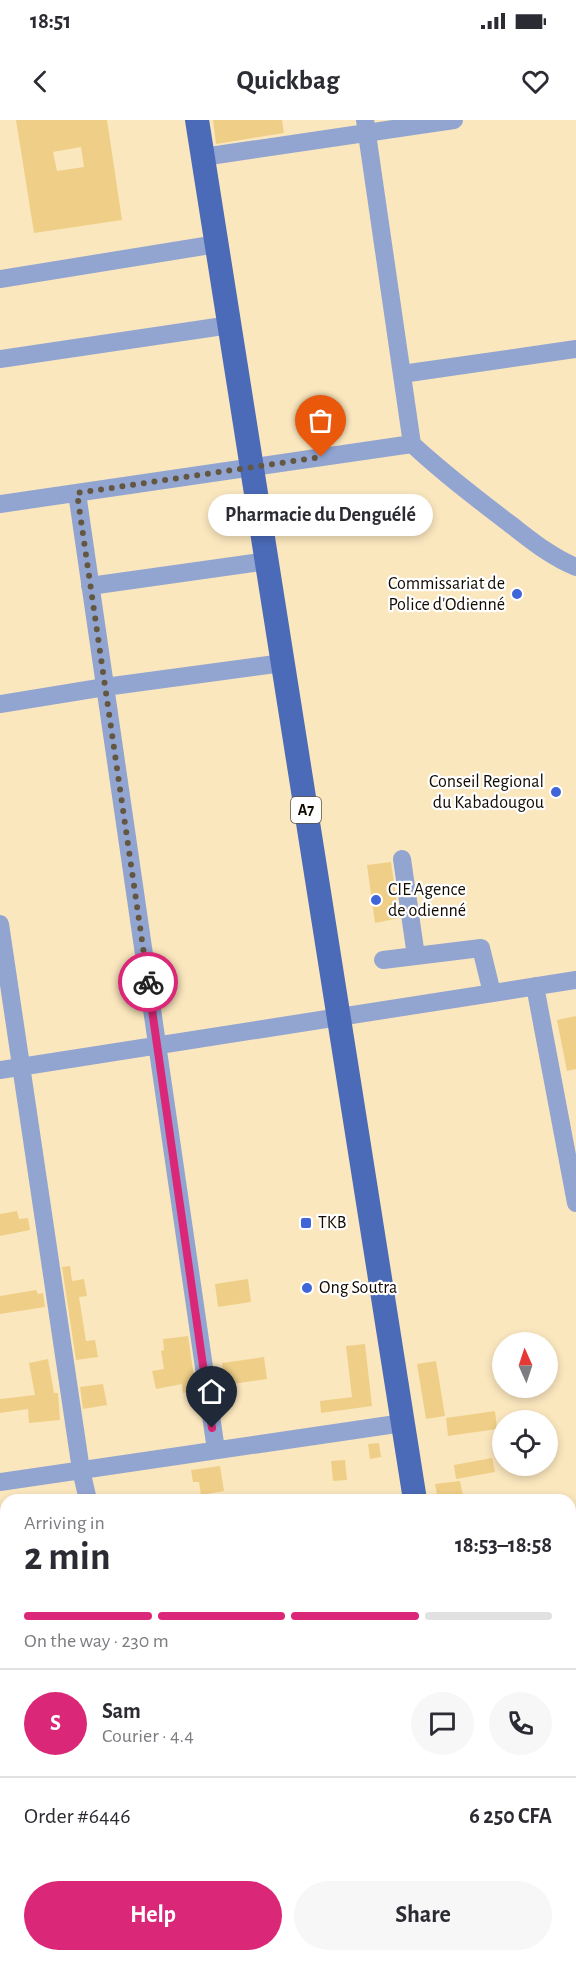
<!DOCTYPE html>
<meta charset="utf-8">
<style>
:root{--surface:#fff;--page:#f7f7f7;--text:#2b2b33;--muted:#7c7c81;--line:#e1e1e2;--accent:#db2777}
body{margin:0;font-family:"Alegreya Sans",sans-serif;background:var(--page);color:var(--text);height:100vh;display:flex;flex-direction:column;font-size:22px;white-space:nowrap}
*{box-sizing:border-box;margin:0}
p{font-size:20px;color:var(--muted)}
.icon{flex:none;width:33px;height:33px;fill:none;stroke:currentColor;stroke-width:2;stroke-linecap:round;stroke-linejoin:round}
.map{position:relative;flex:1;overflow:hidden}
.side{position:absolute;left:0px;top:1374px;width:576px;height:468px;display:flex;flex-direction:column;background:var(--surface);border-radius:18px 18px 0 0;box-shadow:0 3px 9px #0003}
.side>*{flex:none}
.needle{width:39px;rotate:357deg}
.tools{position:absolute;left:492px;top:1212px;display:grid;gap:12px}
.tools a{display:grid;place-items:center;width:66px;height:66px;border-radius:50%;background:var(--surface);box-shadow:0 3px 9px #0003;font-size:30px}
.pin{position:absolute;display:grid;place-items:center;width:51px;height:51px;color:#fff;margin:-62px -26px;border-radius:50% 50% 50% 0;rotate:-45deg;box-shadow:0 0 6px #0007}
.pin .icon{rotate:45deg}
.courier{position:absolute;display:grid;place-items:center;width:60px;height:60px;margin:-30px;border:4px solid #db2777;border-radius:50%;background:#fff;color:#222;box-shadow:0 2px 8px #0007}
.bubble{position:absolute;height:42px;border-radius:21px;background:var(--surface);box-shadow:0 3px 9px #0003;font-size:20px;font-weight:700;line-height:42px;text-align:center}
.overview em{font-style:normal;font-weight:700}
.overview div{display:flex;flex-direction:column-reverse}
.overview{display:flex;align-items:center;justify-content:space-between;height:102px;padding:0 24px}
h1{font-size:39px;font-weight:700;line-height:45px}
.bar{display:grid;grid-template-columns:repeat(4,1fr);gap:9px 6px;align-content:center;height:72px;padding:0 24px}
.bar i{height:8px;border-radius:4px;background:var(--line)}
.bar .selected{background:var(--accent)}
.bar p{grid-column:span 4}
.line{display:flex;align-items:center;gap:15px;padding:0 24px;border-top:2px solid var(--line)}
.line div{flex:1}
.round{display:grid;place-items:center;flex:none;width:63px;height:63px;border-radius:32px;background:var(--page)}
.button{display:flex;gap:12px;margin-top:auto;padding:12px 24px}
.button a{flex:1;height:69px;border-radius:36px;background:var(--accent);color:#fff;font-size:24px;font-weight:700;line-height:69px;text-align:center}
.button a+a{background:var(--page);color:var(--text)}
.status{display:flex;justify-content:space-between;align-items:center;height:42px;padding:0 30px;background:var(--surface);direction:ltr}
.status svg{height:16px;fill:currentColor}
header{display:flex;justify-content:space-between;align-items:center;height:78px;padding:0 24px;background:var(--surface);font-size:27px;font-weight:700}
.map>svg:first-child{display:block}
</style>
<div class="status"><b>18:51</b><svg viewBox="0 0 49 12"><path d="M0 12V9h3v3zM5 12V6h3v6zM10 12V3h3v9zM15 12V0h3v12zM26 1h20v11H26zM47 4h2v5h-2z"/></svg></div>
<header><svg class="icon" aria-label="back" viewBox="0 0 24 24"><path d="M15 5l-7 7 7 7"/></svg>Quickbag<svg class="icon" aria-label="heart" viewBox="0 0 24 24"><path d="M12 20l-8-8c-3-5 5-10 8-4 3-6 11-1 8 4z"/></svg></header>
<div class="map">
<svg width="576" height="1842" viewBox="0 0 576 1842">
<rect width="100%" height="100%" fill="#fbe7be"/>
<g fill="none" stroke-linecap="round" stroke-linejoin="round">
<path stroke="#e894ea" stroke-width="4" d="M 0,1504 L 6,1508"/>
</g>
<path fill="#efcf87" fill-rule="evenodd" d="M 16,0 L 107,0 L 122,100 L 34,113 ZM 81,27 L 84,47 L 57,51 L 53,32 Z
M 213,0 L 282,0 L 284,13 L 216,24 Z
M 391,742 L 399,798 L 375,803 L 367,745 Z
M 576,896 L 576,949 L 567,951 L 557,900 Z
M 17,1091 L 19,1099 L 28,1098 L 30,1110 L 0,1116 L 0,1094 Z
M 70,1146 L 72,1161 L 84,1159 L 87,1176 L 79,1177 L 86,1221 L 95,1220 L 98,1237 L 76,1240 L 62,1147 Z
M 248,1159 L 251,1182 L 218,1187 L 215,1164 Z
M 36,1170 L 38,1174 L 43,1173 L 45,1187 L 0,1194 L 0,1176 Z
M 188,1216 L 196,1270 L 183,1273 L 182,1264 L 156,1269 L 152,1251 L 164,1249 L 161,1231 L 164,1230 L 163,1219 Z
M 365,1224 L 372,1286 L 321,1293 L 320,1281 L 352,1277 L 346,1226 Z
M 264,1237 L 267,1259 L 225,1265 L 222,1243 Z
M 48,1239 L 54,1273 L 58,1273 L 60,1300 L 29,1303 L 28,1289 L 0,1293 L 0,1279 L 35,1275 L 29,1243 Z
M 436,1241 L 445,1296 L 426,1299 L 417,1244 Z
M 103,1264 L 107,1285 L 83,1289 L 80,1267 Z
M 495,1291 L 497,1309 L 448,1316 L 446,1298 Z
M 379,1323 L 381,1337 L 370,1339 L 368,1324 Z
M 492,1338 L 495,1352 L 456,1359 L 454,1345 Z
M 345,1340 L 347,1360 L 333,1361 L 331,1341 Z
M 220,1346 L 224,1371 L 201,1375 L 199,1362 L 193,1362 L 191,1350 Z
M 460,1361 L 464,1380 L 438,1380 L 435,1364 Z"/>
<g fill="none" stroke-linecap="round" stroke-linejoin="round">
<path stroke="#92a5d1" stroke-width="18" d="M 365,0 L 412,324 C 443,353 476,378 510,404 C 531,420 551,437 576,447
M 203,37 L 454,0
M 0,159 L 217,124
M 0,239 L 230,205
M 402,254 L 576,229
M 77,373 L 216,1330
M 0,384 L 412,324
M 90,466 L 267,441
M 0,584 L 105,567 L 283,543
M 402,739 L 416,836
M 0,804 L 81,1350 L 88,1380
M 383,840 L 481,828 L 492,873
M 535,866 L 576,1083
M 0,950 L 576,860
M 0,1362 L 403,1303
M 570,1495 L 576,1495
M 570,1713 L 576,1713
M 0,1797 L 6,1796
M 197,1836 L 198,1842
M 333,1836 L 334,1842"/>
<path stroke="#4b6ab7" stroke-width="24" d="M 197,0 L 415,1380
M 488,1836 L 488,1842"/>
</g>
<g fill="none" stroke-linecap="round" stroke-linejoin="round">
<path stroke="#645742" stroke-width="6" stroke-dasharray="0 10.8" d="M 148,862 L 77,373 L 321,337"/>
<path stroke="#db2777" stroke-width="8" d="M 148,862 L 212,1308"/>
</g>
<g fill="#3f66d8" stroke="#fff" stroke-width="2">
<circle cx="517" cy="474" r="6"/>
<circle cx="556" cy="672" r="6"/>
<circle cx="376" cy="780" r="6"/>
<rect x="300" y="1097" width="12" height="12" rx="3"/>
<circle cx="307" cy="1168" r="6"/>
</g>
<g text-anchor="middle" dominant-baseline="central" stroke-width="4.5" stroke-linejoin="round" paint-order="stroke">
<rect fill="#fff" stroke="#5a544c" stroke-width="1.5" x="291" y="677" width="30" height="26" rx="4.5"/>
<g font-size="16" font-weight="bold" fill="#130a00">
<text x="306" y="690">A7</text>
</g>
<g font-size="18" fill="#130a00" stroke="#fff" text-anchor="start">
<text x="505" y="464" text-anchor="end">Commissariat de<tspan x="505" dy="21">Police d'Odienné</tspan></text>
<text x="544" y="662" text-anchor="end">Conseil Regional<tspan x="544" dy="21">du Kabadougou</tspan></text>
<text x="388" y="770">CIE Agence<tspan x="388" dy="21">de odienné</tspan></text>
<text x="318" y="1103">TKB</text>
<text x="319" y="1168">Ong Soutra</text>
</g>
</g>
</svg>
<div class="tools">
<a><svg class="needle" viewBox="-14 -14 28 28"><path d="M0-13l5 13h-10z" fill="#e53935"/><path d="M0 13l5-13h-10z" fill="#7c7c81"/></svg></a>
<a><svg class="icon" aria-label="locate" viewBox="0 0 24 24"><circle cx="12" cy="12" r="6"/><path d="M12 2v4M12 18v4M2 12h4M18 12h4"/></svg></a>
</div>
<div class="pin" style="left:321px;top:337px;background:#ea580c"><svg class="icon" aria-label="bag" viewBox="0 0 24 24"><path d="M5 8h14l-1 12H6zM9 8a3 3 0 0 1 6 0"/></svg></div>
<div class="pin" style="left:212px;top:1308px;background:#1f2937"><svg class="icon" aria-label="home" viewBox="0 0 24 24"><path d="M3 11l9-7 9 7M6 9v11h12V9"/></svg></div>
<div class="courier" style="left:148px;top:862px"><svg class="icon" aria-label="bike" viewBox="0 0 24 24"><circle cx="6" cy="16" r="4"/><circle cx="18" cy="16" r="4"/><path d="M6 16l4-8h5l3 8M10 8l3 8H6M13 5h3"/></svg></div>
<div class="bubble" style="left:208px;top:374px;width:225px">Pharmacie du Denguélé</div>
<section class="side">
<div class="overview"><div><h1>2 min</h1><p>Arriving in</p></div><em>18:53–18:58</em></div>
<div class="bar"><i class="selected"></i><i class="selected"></i><i class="selected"></i><i></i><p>On the way · 230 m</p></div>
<div class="line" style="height:108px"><b class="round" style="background:var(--accent);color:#fff">S</b><div><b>Sam</b><p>Courier · 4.4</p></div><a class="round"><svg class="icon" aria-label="chat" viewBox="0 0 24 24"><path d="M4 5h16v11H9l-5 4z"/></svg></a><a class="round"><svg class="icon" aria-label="phone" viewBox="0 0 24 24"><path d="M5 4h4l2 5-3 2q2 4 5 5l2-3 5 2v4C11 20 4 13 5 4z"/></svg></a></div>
<div class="line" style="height:78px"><div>Order #6446</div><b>6 250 CFA</b></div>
<div class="button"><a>Help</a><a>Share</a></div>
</section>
</div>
